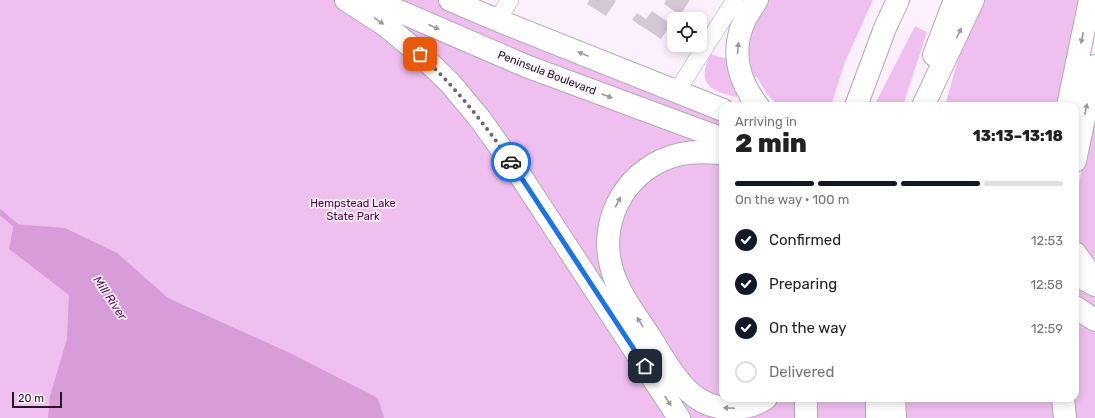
<!DOCTYPE html>
<meta charset="utf-8">
<style>
:root{--surface:#fff;--page:#f6f6f6;--text:#222;--muted:#767676;--line:#e0e0e0;--accent:#111827}
body{margin:0;font-family:Rubik,sans-serif;background:var(--page);color:var(--text);height:100vh;display:flex;flex-direction:column;font-size:15px;white-space:nowrap}
*{box-sizing:border-box;margin:0}
p{font-size:13px;color:var(--muted)}
.icon{flex:none;width:22px;height:22px;fill:none;stroke:currentColor;stroke-width:2;stroke-linecap:round;stroke-linejoin:round}
.map{position:relative;flex:1;overflow:hidden}
.details{position:absolute;left:719px;top:102px;width:360px;height:300px;display:flex;flex-direction:column;background:var(--surface);border-radius:12px;box-shadow:0 2px 10px #0003}
.details>*{flex:none}
.buttons{position:absolute;left:667px;top:12px;display:grid;gap:8px}
.buttons a{display:grid;place-items:center;width:40px;height:40px;border-radius:8px;background:var(--surface);box-shadow:0 2px 10px #0003;font-size:20px}
.scale{position:absolute;left:12px;bottom:10px;width:50px;box-sizing:border-box;padding-left:4px;border:2px solid #201c20;border-top:0;font-size:11px;line-height:14px;white-space:nowrap;color:#201c20;-webkit-text-stroke:3px #fbf0fb;paint-order:stroke}
.pin{position:absolute;display:grid;place-items:center;width:34px;height:34px;color:#fff;margin:-17px;border-radius:8px;box-shadow:0 2px 6px #0006}
.courier{position:absolute;display:grid;place-items:center;width:40px;height:40px;margin:-20px;border:3px solid #1a73e8;border-radius:50%;background:#fff;color:#222;box-shadow:0 1px 5px #0007}
.summary em{font-style:normal;font-weight:800}
.summary div{display:flex;flex-direction:column-reverse}
.summary{display:flex;align-items:center;justify-content:space-between;height:68px;padding:0 16px}
h1{font-size:26px;font-weight:800;line-height:30px}
.bar{display:grid;grid-template-columns:repeat(4,1fr);gap:6px 4px;align-content:center;height:48px;padding:0 16px}
.bar i{height:5px;border-radius:3px;background:var(--line)}
.bar .on{background:var(--accent)}
.bar p{grid-column:span 4}
ol{padding:0 16px;list-style:none}
li{display:flex;align-items:center;gap:12px;height:44px}
li p{margin-inline-start:auto}
li .icon{padding:4px;border-radius:50%;background:var(--accent);color:#fff;stroke-width:4}
li:last-child{color:var(--muted)}
li i{width:22px;height:22px;border:2px solid var(--line);border-radius:50%}
.map>svg:first-child{display:block}
</style>
<div class="map">
<svg width="1095" height="418" viewBox="0 0 1095 418">
<rect width="100%" height="100%" fill="#fbf0fb"/>
<path fill="#efbfef" d="M 0,0 L 445,0 L 723,116 L 723,398 L 1075,398 L 1075,282 L 1095,291 L 1095,418 L 0,418 Z
M 767,0 L 873,0 L 845,62 L 831,106 L 779,106 L 766,93 L 757,77 L 751,78 L 747,60 L 748,32 Z
M 981,0 L 1080,0 L 1058,106 L 945,106 L 963,41 Z
M 915,26 L 927,32 L 903,106 L 874,106 Z
M 711,54 L 727,59 L 739,96 L 736,97 C 729,95 718,93 712,88 C 700,79 705,65 711,54 Z
M 1095,110 L 1095,259 L 1085,252 L 1075,232 L 1075,201 Z"/>
<path fill="#d89cd9" d="M 14,224 L 65,228 L 117,253 L 168,298 L 290,353 L 378,398 L 384,418 L 48,418 L 50,396 L 67,339 L 69,295 L 9,249 Z"/>
<g fill="none" stroke-linecap="round" stroke-linejoin="round">
<path stroke="#d89cd9" stroke-width="5" d="M 0,212 L 19,228"/>
</g>
<path fill="#d3c8d3" d="M 589,0 L 615,0 L 616,1 L 606,16 L 587,4 Z
M 666,0 L 690,0 L 680,15 L 664,4 Z
M 652,11 L 671,24 L 661,39 L 632,20 L 637,13 L 646,19 Z"/>
<g fill="none" stroke-linecap="round" stroke-linejoin="round">
<defs>
<path id="minor" d="M 497,20 L 510,0
M 677,91 L 735,0"/>
<path id="primary" d="M 373,0 L 526,66 L 723,139
M 450,0 L 497,20 L 723,110
M 1075,274 L 1095,285
M 1075,307 L 1095,320"/>
<path id="motorway" d="M 346,0 L 385,25 L 420,54 L 450,83 L 480,119 L 518,172 L 679,418
M 757,0 C 752,8 746,16 743,24 C 731,53 739,82 758,106
M 934,55 L 955,0
M 856,106 L 885,28 L 898,0
M 923,106 L 973,0
M 1068,106 L 1090,0
M 723,153 C 709,152 695,151 681,154 C 630,165 598,216 611,266 C 617,292 636,315 650,337 C 670,368 689,410 732,408 C 744,408 757,405 766,398
M 1075,161 L 1095,66
M 1075,253 L 1095,281
M 877,398 L 877,418
M 894,398 L 895,418
M 1063,398 L 1065,418
M 806,418 L 806,398"/>
</defs>
<use href="#minor" stroke="#b3a9b3" stroke-width="18"/>
<use href="#primary" stroke="#b3a9b3" stroke-width="24"/>
<use href="#motorway" stroke="#b3a9b3" stroke-width="24"/>
<use href="#minor" stroke="#fff" stroke-width="17"/>
<use href="#primary" stroke="#fff" stroke-width="22"/>
<use href="#motorway" stroke="#fff" stroke-width="22"/>
</g>
<defs><path id="oneway-solid" d="M-6-.8H1V-3.2L6.5 0L1 3.2V.8H-6Z"/></defs>
<g fill="#9b999b">
<use href="#oneway-solid" transform="translate(379 21) rotate(34)"/>
<use href="#oneway-solid" transform="translate(434 27) rotate(24)"/>
<use href="#oneway-solid" transform="translate(959 33) rotate(-64)"/>
<use href="#oneway-solid" transform="translate(1082 38) rotate(102)"/>
<use href="#oneway-solid" transform="translate(738 48) rotate(-86)"/>
<use href="#oneway-solid" transform="translate(583 54) rotate(-158)"/>
<use href="#oneway-solid" transform="translate(607 96) rotate(20)"/>
<use href="#oneway-solid" transform="translate(1086 109) rotate(-78)"/>
<use href="#oneway-solid" transform="translate(618 202) rotate(-63)"/>
<use href="#oneway-solid" transform="translate(640 322) rotate(-122)"/>
<use href="#oneway-solid" transform="translate(668 401) rotate(57)"/>
<use href="#oneway-solid" transform="translate(729 408) rotate(-177)"/>
</g>
<g fill="none" stroke-linecap="round" stroke-linejoin="round">
<path stroke="#6d666d" stroke-width="4" stroke-dasharray="0 7.2" d="M 420,54 C 455,87 484,123 511,162"/>
<path stroke="#1a73e8" stroke-width="5" d="M 511,162 L 645,366"/>
</g>
<g text-anchor="middle" dominant-baseline="central" stroke-width="3.5" stroke-linejoin="round" paint-order="stroke">
<g font-size="11" fill="#201c20" stroke="#fbf0fb">
<text transform="translate(547 73) rotate(21)">Peninsula Boulevard</text>
</g>
<g font-size="11" fill="#4b004f" stroke="#fbf0fb">
<text x="353" y="203">Hempstead Lake<tspan x="353" dy="13">State Park</tspan></text>
</g>
<g font-size="12" font-style="italic" fill="#58105c" stroke="#fbf0fb">
<text transform="translate(110 298) rotate(56)">Mill River</text>
</g>
</g>
</svg>
<div class="buttons">
<a><svg class="icon" aria-label="locate" viewBox="0 0 24 24"><circle cx="12" cy="12" r="6"/><path d="M12 2v4M12 18v4M2 12h4M18 12h4"/></svg></a>
</div>
<div class="scale">20 m</div>
<div class="pin" style="left:420px;top:54px;background:#ea580c"><svg class="icon" aria-label="bag" viewBox="0 0 24 24"><path d="M5 8h14l-1 12H6zM9 8a3 3 0 0 1 6 0"/></svg></div>
<div class="pin" style="left:645px;top:366px;background:#1f2937"><svg class="icon" aria-label="home" viewBox="0 0 24 24"><path d="M3 11l9-7 9 7M6 9v11h12V9"/></svg></div>
<div class="courier" style="left:511px;top:162px"><svg class="icon" aria-label="car" viewBox="0 0 24 24"><path d="M5 17H2v-5l4-1 3-4h7l3 4 3 1v5h-3M9 17h6M6 11h13"/><circle cx="7" cy="17" r="2"/><circle cx="17" cy="17" r="2"/></svg></div>
<section class="details">
<div class="summary"><div><h1>2 min</h1><p>Arriving in</p></div><em>13:13–13:18</em></div>
<div class="bar"><i class="on"></i><i class="on"></i><i class="on"></i><i></i><p>On the way · 100 m</p></div>
<ol>
<li><svg class="icon" aria-label="check" viewBox="0 0 24 24"><path d="M5 12l5 5 9-10"/></svg>Confirmed<p>12:53</p></li>
<li><svg class="icon" aria-label="check" viewBox="0 0 24 24"><path d="M5 12l5 5 9-10"/></svg>Preparing<p>12:58</p></li>
<li><svg class="icon" aria-label="check" viewBox="0 0 24 24"><path d="M5 12l5 5 9-10"/></svg>On the way<p>12:59</p></li>
<li><i></i>Delivered</li>
</ol>
</section>
</div>
